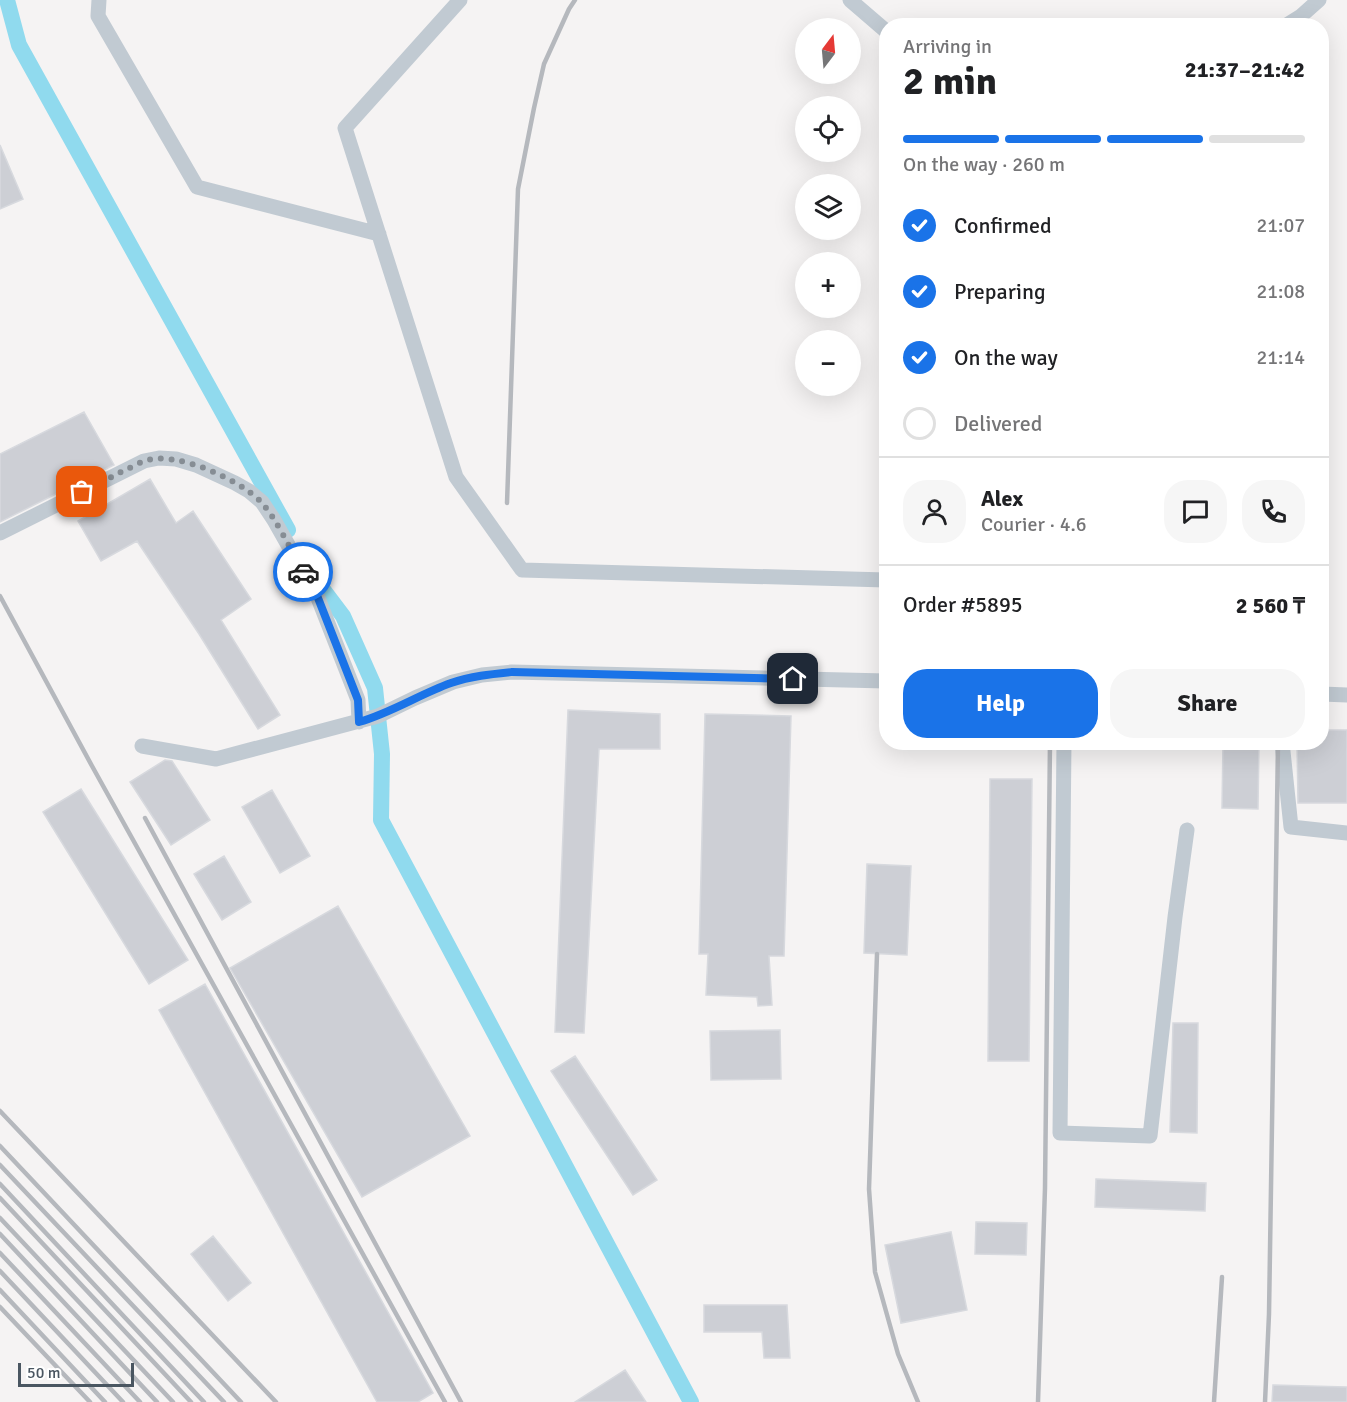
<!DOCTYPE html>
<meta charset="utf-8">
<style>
:root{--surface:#fff;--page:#f6f6f6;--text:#202124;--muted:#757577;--line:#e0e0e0;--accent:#1a73e8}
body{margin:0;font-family:Signika,sans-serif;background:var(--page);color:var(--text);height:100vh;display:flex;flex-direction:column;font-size:22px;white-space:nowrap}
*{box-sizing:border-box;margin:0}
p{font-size:20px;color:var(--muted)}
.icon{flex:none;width:33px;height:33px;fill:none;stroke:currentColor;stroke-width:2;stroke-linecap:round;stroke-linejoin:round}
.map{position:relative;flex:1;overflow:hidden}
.sheet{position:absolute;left:879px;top:18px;width:450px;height:732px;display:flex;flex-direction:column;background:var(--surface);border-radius:24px;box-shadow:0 6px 24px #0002}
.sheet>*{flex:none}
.needle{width:39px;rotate:16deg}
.buttons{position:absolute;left:795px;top:18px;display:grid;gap:12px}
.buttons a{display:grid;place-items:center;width:66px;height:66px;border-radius:50%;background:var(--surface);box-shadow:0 6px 24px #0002;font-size:30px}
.scale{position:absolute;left:18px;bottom:15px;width:116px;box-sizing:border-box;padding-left:6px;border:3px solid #4a5661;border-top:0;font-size:16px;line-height:21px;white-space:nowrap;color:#4a5661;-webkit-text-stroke:4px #fff;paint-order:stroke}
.pin{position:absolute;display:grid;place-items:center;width:51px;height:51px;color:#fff;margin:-26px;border-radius:12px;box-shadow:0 3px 9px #0006}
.courier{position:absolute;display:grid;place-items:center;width:60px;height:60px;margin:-30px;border:4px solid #1a73e8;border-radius:50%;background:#fff;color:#222;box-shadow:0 2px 8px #0007}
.headline em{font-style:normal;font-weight:700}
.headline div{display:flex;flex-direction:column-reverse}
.headline{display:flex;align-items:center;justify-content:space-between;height:102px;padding:0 24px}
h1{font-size:39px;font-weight:700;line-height:45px}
.bar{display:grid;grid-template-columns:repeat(4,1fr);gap:9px 6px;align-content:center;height:72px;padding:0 24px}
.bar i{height:8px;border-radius:4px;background:var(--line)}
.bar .on{background:var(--accent)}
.bar p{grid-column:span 4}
.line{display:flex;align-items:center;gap:15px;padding:0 24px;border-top:2px solid var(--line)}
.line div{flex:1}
.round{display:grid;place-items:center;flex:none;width:63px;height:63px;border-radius:24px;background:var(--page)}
ol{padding:0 24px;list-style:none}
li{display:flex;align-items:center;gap:18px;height:66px}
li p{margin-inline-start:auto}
li .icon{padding:6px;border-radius:50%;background:var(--accent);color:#fff;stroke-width:4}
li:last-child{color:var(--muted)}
li i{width:33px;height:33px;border:3px solid var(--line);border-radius:50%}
.cta{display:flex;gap:12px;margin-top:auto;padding:12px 24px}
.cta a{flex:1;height:69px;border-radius:24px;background:var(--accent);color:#fff;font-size:24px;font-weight:700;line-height:69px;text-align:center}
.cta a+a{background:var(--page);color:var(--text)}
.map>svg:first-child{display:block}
</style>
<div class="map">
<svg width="1347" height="1402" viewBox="0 0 1347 1402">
<rect width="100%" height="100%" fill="#f5f3f3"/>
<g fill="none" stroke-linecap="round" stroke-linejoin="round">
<path stroke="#90daee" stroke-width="16" d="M 7,0 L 19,45 L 288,530
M 307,566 L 315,579 L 343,616 L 375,688 L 382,754 L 381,820 L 691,1402"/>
</g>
<path fill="#cdcfd5" stroke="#d7d9de" stroke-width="1.5" d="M 0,145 L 23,199 L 0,209 Z
M 84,412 L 114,465 L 0,522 L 0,454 Z
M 150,479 L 176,523 L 193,511 L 251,599 L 221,620 L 280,715 L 258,729 L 199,634 L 137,541 L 101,561 L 78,521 Z
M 568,710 L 660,714 L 660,749 L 599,749 L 584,1033 L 555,1032 Z
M 705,714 L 791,716 L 784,956 L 769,956 L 772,1005 L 758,1006 L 757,997 L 706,995 L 708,954 L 699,954 Z
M 1322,730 L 1347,730 L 1347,803 L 1298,803 L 1297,742 L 1322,742 Z
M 1223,742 L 1259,742 L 1258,809 L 1222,808 Z
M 165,760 L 172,761 L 210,820 L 171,845 L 130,782 Z
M 990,779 L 1032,779 L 1029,1061 L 988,1061 Z
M 81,789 L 188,960 L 149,984 L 43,812 Z
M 272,790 L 310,856 L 280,873 L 242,807 Z
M 224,856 L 251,902 L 222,920 L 194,874 Z
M 867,864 L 911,866 L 907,955 L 864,953 Z
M 338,906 L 470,1136 L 362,1197 L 230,968 Z
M 205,984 L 433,1393 L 418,1402 L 377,1402 L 159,1010 Z
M 1173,1023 L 1198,1023 L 1197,1133 L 1170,1132 Z
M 780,1030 L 781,1079 L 711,1080 L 710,1031 Z
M 575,1056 L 657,1180 L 633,1195 L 551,1071 Z
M 1096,1179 L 1206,1183 L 1205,1211 L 1095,1207 Z
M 976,1222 L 1027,1223 L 1026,1255 L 975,1254 Z
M 951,1232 L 967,1310 L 901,1323 L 885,1245 Z
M 213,1236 L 251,1283 L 228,1301 L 191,1254 Z
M 704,1305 L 787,1305 L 790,1358 L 764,1358 L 762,1332 L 704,1332 Z
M 625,1370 L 646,1402 L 575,1402 Z
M 1273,1385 L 1347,1387 L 1347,1402 L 1272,1402 Z"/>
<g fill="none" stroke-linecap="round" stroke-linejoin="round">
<path stroke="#c1cad2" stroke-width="15" d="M 99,0 L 98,16 L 197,187 L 379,234
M 460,0 L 345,128 L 456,477 L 522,570 L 886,580
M 850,0 L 886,31
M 1285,26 L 1301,16 L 1319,0
M 0,533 L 144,461 L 159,458 L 176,459 L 196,465 L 235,483 L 249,491 L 262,502 L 274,520 L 318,598 L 358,700 L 359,722
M 1322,694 L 1347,695
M 1064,742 L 1060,1133 L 1150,1136 L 1175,917 L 1187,830
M 1282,742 L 1291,827 L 1347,833
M 142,746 L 216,759 L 378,716 L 415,698 L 453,682 L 482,675 L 512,672 L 886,681"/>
<path stroke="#b5b8bd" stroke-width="4.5" d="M 507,503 L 518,189 L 534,108 L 544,64 L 569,9 L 575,0
M 0,596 L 92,766 L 445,1402
M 145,818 L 461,1402
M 877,954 L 869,1189 L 875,1272 L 898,1354 L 918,1402
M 0,1111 L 276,1402
M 0,1146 L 241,1402
M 0,1165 L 224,1402
M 0,1184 L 204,1402
M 0,1198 L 191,1402
M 0,1218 L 173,1402
M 0,1234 L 157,1402
M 0,1253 L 140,1402
M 0,1271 L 123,1402
M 0,1290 L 105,1402
M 0,1307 L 90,1402
M 1038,1402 L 1045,1188 L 1050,742
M 1214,1402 L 1222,1277
M 1265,1402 L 1269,1314 L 1278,744"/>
</g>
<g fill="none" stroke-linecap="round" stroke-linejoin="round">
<path stroke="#868d94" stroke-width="6" stroke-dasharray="0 10.8" d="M 82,492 C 96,485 110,478 123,471 C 130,468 137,464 144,461 C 175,450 239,479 261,502 C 276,518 292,552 303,572"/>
<path stroke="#1a73e8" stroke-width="8" d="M 303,572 L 318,598 L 358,700 L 359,722 C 391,713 420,694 451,683 C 471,676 492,674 512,672 L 793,679"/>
</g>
</svg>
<div class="buttons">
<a><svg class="needle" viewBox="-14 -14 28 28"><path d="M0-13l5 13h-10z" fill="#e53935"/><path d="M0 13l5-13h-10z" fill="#757577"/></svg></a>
<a><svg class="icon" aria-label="locate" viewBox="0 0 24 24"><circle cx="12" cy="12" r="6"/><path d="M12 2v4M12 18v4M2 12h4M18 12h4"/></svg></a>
<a><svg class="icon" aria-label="layers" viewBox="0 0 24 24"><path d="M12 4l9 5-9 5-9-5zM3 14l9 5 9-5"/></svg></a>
<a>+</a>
<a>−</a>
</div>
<div class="scale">50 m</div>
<div class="pin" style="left:82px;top:492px;background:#ea580c"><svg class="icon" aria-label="bag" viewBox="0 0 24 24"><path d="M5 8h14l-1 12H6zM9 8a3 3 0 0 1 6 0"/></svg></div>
<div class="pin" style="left:793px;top:679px;background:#1f2937"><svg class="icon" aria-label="home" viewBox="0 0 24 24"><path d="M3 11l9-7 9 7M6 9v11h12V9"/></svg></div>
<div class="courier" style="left:303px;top:572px"><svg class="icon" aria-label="car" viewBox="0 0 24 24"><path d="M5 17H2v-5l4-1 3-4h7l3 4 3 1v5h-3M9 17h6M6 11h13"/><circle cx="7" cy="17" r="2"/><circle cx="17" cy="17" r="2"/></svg></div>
<section class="sheet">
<div class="headline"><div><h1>2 min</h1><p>Arriving in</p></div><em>21:37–21:42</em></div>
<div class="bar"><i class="on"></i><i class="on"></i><i class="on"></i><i></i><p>On the way · 260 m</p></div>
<ol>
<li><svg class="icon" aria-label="check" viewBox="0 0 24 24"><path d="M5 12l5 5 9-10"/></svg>Confirmed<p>21:07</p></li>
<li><svg class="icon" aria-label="check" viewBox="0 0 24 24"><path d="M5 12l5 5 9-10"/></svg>Preparing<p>21:08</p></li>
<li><svg class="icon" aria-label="check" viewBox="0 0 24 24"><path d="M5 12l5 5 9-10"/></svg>On the way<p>21:14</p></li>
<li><i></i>Delivered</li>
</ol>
<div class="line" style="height:108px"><a class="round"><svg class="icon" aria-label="person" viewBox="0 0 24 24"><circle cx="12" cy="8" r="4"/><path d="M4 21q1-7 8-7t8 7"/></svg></a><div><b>Alex</b><p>Courier · 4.6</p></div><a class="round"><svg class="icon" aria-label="chat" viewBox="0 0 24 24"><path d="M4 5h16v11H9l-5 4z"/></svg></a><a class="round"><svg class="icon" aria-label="phone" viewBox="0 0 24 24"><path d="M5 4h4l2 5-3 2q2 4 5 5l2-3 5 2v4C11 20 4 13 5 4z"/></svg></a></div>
<div class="line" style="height:78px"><div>Order #5895</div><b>2 560 ₸</b></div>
<div class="cta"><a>Help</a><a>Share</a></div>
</section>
</div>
